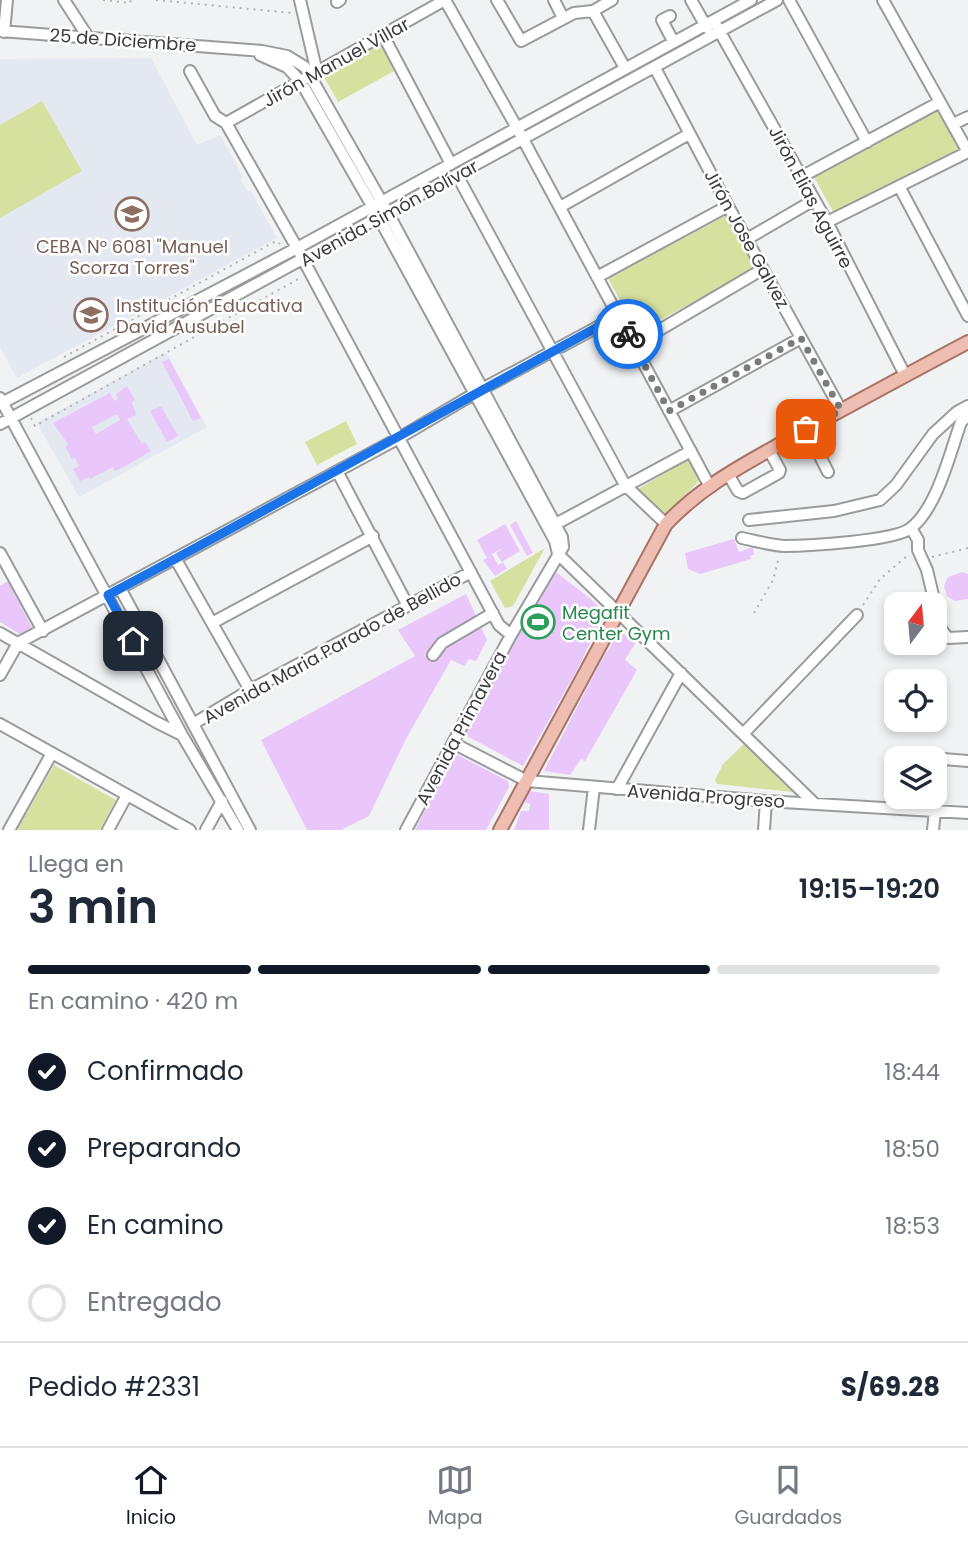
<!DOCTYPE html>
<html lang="es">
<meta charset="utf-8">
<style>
:root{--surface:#fff;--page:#f2f2f3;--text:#1f2937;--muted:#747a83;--line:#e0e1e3;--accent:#111827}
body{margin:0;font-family:Poppins,sans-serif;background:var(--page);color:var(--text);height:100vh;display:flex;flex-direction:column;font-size:26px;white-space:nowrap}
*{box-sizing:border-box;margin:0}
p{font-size:23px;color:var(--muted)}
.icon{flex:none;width:38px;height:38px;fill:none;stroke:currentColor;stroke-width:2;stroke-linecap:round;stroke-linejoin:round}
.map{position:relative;height:830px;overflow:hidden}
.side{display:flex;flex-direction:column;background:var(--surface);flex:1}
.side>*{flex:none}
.needle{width:46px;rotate:16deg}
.fabs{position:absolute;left:884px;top:592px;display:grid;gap:14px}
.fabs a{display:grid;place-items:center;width:63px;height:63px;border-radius:14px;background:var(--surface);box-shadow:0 4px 10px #0003;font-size:35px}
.pin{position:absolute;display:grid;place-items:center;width:60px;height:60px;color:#fff;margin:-30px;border-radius:14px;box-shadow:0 4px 10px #0006}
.courier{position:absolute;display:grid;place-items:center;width:70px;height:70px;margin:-35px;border:5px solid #1a73e8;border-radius:50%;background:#fff;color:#222;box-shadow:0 2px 9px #0007}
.headline em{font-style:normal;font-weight:600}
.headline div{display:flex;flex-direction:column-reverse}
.headline{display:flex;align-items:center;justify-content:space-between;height:119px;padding:0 28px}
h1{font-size:46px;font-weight:600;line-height:52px}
.bar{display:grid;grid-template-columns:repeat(4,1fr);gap:10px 7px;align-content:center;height:84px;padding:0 28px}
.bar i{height:9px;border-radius:5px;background:var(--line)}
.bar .on{background:var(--accent)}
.bar p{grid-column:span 4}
.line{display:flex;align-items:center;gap:18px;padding:0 28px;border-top:2px solid var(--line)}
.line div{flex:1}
ol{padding:0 28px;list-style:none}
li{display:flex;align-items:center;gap:21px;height:77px}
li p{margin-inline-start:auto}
li .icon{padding:7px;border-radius:50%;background:var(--accent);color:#fff;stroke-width:4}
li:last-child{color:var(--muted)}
li i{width:38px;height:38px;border:4px solid var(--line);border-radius:50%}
.menu{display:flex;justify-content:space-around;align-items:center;height:98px;border-top:2px solid var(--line);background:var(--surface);font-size:19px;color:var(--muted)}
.menu a{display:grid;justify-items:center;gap:4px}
.menu .on{color:var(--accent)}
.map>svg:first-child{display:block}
</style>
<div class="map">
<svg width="968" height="830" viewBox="0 0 968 830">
<rect width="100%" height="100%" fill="#f1f2f4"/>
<path fill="#e4e8f1" d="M 151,58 L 197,145 L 220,135 L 243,176 L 241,180 L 247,190 L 251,191 L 277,238 L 17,378 L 0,348 L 0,59 Z
M 166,352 L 207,427 L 79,497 L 37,423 Z"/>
<path fill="#d7e19f" d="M 380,43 L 396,70 L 338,102 L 323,75 Z
M 42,101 L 82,171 L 0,218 L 0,125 Z
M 939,109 L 960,149 L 835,215 L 813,175 Z
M 727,215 L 756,269 L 637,332 L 608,278 Z
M 346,421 L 357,444 L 317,465 L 305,442 Z
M 687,460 L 693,464 L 701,479 L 665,516 L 639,493 L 638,489 Z
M 545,548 L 513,606 L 505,608 L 490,581 Z
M 744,744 L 793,792 L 717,784 L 715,780 L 723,764 Z
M 54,765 L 116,800 L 100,830 L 17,830 Z"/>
<path fill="#eac7fa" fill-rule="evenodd" d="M 169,359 L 201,418 L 193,421 L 162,362 Z
M 127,386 L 135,400 L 132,402 L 136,415 L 127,419 L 142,444 L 145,442 L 151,451 L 122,468 L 114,471 L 113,467 L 90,479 L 89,477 L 80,481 L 73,469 L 79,466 L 75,458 L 72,459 L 65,446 L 68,445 L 66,441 L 53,423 L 110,393 L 114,401 L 118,399 L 116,394 ZM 117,414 L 120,420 L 96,434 L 92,427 Z
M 161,406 L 178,436 L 167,442 L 150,411 Z
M 516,521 L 533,553 L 527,556 L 510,525 Z
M 505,524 L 520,551 L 502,562 L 496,553 L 505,547 L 492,554 L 498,565 L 503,562 L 507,569 L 495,576 L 483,560 L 487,558 L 477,540 Z
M 734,539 L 739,552 L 753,547 L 754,555 L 750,556 L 751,559 L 700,574 L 688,569 L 685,553 Z
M 556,572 L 591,599 L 605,613 L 577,670 L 523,766 L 465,735 L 531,611 Z
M 962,572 L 968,574 L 968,599 L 955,601 L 947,596 L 944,586 L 948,577 Z
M 8,581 L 32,628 L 20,634 L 0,622 L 0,586 Z
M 466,594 L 487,640 L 476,661 L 469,659 L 464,666 L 451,660 L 407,737 L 369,816 L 341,830 L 307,830 L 261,740 L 415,656 L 398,630 Z
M 620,631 L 636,642 L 625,660 L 637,670 L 585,761 L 581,759 L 570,775 L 544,771 L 600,663 Z
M 454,753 L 508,781 L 509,787 L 486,830 L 415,830 Z
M 530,791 L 549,794 L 549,830 L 514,830 L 521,811 L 529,811 L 530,804 L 525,802 Z"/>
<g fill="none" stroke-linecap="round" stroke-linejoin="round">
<defs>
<path id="minor" d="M 64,0 L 88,37
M 300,0 L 317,73
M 445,0 L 517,128 L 709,485
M 497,0 L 521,41 L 574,13 L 593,11 L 612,0
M 554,0 L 563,18
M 691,0 L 707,28
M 789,0 L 867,142
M 883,0 L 968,152
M 337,2 L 340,0
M 593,11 L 625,68
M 670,16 L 662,20 L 673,41
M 716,25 L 827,222 L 905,375
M 0,31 L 262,51 L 287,56 L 305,67 L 388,213 L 562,537 L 563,547 L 511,635 L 406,830
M 4,32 L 7,0
M 383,35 L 451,164
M 260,55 L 287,67 L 301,82 L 379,218 L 555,541 L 558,554
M 655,68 L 728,206 L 841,410
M 190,71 L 215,116 L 226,123 L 297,248 L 499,625 L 511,635
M 226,123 L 445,0
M 953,124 L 968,117
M 457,175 L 625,485 L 666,524
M 801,177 L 940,102
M 899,186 L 968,316
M 560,207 L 689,134
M 827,222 L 968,152
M 747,239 L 814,200
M 597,277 L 728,206
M 634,345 L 763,269
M 0,398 L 182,735 L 238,830
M 0,404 L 297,248 L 751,0
M 669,411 L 801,338
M 0,424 L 777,0
M 806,429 L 828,472
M 337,471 L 408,606
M 728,474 L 738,491 L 743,493 L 779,473 L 780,470 L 769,450
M 749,520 L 834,511 L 880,500 L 896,485 L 933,434 L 957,412 L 968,406
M 552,526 L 691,451
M 911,528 L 918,540 L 918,550 L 927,570 L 941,629 L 948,638 L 968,637
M 742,538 C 756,541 770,545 784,546 C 806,546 896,541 911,528 C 937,508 950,453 961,422 L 968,416
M 0,553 L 43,631
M 558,554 L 815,804
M 175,558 L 250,690
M 120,588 L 250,830
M 212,623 L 373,536
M 0,633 L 156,722 L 182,735
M 433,655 L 442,643 L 493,613
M 0,675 L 18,643 L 399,438 L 484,388 L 618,316
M 0,724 L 190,830
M 193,724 L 250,690 L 471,572
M 743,734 L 857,615
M 453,743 L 527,781 L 766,801 L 968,813
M 617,789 L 681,673
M 9,830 L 52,753
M 108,830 L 127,795
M 206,830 L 222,801
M 589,830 L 594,787
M 764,830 L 766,801
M 933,830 L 940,762 L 943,759 L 968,761"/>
<path id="major" d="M 500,830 L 666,524 C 703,485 743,465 789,439 C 848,406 908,374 968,342"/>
</defs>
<use href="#minor" stroke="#9a9b9d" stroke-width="14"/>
<use href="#major" stroke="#a97467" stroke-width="16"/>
<path stroke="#b2b3b4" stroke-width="2" stroke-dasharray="2 5" stroke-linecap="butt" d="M 103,0 L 130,3 L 131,0
M 156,0 L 292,13
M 64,357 L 276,241 L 280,244
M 31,418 L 35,426 L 300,278
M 932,557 L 968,548
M 863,605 L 880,579 L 908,555
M 754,613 L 773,580 L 779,557"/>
<use href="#minor" stroke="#fff" stroke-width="10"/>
<use href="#major" stroke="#efbeb2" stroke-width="12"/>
</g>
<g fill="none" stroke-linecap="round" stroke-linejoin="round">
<path stroke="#7a7b7c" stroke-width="7" stroke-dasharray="0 12.6" d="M 628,334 L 669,411 L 801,338 L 841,410 L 806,429"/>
<path stroke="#1a73e8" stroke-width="9" d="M 133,641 L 108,595 C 279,504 448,408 618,316 L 628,334"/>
</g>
<defs>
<symbol id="school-ring" viewBox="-11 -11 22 22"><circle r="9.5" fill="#fff" stroke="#8d6e63" stroke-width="1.5"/><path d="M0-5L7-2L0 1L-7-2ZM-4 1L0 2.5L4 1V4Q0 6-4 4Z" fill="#8d6e63"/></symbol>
<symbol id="stadium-ring" viewBox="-11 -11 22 22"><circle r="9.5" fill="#fff" stroke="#2e9e5b" stroke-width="1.5"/><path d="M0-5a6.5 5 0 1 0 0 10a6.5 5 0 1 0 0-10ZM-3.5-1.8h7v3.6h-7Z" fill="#2e9e5b"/></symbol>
</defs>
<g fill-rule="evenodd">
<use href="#school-ring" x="113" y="195" width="38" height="38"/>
<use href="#school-ring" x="72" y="296" width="38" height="38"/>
<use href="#stadium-ring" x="519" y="603" width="38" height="38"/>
</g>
<g text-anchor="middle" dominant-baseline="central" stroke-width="5" stroke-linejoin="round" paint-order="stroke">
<g font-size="18" fill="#3a3b3c" stroke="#fff">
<text transform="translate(123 40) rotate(4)">25 de Diciembre</text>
<text transform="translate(336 62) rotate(-29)">Jirón Manuel Villar</text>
<text transform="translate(811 197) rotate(62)">Jirón Elias Aguirre</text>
<text transform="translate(389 213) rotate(-29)">Avenida Simón Bolívar</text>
<text transform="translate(747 239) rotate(61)">Jirón Jose Galvez</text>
<text transform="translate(332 648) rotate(-29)">Avenida Maria Parado de Bellido</text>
<text transform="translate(461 728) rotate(-62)">Avenida Primavera</text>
<text transform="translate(706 796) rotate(4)">Avenida Progreso</text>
</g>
<g font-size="18" fill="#785e54" stroke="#fff">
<text x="132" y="246">CEBA N° 6081 "Manuel<tspan x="132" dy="21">Scorza Torres"</tspan></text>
<text x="116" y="305" text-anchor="start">Institución Educativa<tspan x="116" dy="21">David Ausubel</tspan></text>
</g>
<g font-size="18" fill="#27864d" stroke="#fff" text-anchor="start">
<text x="562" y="612">Megafit<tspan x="562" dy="21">Center Gym</tspan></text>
</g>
</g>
</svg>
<div class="fabs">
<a><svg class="needle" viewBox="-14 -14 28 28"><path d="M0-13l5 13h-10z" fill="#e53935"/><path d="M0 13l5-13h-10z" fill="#747a83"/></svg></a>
<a><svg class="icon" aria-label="locate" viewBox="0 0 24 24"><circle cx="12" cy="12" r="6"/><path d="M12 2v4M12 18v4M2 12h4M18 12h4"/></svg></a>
<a><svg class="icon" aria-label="layers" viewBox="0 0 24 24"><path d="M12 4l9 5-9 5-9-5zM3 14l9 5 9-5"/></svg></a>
</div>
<div class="pin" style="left:806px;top:429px;background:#ea580c"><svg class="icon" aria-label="bag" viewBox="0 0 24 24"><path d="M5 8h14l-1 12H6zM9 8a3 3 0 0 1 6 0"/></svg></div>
<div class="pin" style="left:133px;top:641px;background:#1f2937"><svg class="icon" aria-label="home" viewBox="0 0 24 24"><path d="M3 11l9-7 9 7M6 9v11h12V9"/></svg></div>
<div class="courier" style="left:628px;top:334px"><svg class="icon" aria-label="bike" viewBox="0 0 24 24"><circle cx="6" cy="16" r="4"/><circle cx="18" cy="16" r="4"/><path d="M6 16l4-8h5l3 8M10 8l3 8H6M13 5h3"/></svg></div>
</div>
<section class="side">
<div class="headline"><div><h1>3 min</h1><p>Llega en</p></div><em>19:15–19:20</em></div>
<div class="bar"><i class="on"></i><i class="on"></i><i class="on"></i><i></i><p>En camino · 420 m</p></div>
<ol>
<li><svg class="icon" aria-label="check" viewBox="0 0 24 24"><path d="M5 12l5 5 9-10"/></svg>Confirmado<p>18:44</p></li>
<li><svg class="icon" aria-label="check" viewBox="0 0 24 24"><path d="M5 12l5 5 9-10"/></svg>Preparando<p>18:50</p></li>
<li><svg class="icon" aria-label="check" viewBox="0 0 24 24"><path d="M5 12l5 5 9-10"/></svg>En camino<p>18:53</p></li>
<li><i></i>Entregado</li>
</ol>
<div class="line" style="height:91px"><div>Pedido #2331</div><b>S/69.28</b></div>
</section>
<nav class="menu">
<a class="on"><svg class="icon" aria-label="home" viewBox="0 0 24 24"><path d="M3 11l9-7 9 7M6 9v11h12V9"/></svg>Inicio</a>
<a><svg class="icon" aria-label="map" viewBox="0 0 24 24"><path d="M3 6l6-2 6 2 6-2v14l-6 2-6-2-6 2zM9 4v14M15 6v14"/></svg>Mapa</a>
<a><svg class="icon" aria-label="saved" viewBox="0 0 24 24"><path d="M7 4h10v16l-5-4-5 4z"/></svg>Guardados</a>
</nav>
